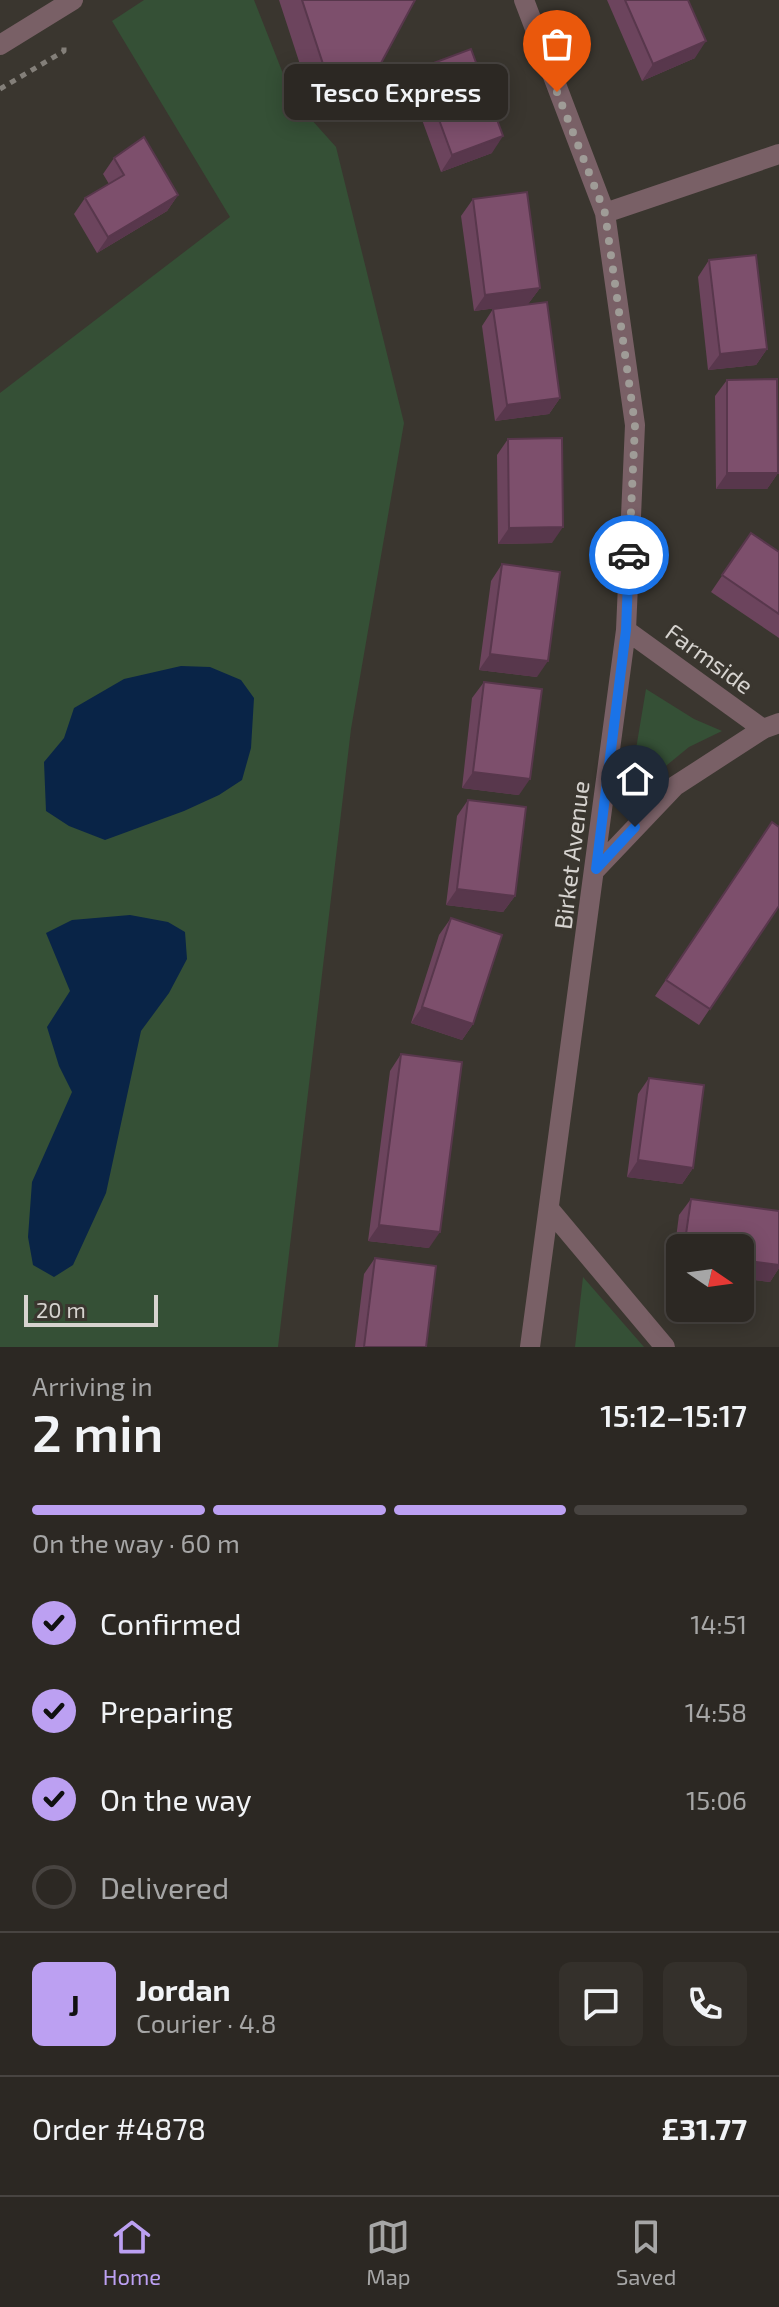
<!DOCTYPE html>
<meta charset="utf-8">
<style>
:root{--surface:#2c2823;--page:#34302b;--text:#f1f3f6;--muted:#a6a6a6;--line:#484441;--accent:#bca0f2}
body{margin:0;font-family:"Exo 2",sans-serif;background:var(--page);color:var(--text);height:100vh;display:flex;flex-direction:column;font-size:30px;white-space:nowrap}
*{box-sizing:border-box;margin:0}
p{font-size:26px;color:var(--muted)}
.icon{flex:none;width:44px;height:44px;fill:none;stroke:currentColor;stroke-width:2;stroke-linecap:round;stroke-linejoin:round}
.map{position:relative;height:1347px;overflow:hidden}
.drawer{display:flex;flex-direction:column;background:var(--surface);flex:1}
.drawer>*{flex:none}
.needle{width:52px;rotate:103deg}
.controls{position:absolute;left:666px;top:1234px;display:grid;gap:16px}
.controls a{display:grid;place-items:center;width:88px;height:88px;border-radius:12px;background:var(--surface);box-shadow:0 4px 20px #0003,0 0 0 2px var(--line);font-size:40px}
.scale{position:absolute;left:24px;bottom:20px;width:134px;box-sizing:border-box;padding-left:8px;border:4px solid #d6d3cf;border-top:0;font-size:22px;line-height:28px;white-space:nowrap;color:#d6d3cf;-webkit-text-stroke:6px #3a362f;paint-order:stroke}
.pin{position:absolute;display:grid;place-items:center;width:68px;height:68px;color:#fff;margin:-82px -34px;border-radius:50% 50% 50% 0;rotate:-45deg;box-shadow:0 0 8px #0007}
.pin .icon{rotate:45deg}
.courier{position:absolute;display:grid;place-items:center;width:80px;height:80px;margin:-40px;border:6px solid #1a73e8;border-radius:50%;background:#fff;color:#222;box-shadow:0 2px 10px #0007}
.bubble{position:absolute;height:56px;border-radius:12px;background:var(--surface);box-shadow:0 4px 20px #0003,0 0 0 2px var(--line);font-size:26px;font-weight:600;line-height:56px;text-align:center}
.head em{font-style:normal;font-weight:600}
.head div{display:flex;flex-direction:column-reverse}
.head{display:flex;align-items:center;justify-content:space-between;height:136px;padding:0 32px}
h1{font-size:52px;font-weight:600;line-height:60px}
.bar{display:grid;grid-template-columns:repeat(4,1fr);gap:12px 8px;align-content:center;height:96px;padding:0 32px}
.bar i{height:10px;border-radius:6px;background:var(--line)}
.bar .on{background:var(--accent)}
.bar p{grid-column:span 4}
.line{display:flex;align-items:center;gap:20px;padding:0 32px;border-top:2px solid var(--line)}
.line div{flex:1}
.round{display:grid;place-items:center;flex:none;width:84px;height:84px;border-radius:12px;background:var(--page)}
ol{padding:0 32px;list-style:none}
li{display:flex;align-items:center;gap:24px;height:88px}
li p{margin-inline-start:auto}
li .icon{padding:8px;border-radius:50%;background:var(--accent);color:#111;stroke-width:4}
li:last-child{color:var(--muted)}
li i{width:44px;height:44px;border:4px solid var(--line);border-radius:50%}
.dock{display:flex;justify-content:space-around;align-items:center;height:112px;border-top:2px solid var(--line);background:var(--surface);font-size:22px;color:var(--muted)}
.dock a{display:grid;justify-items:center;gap:4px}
.dock .on{color:var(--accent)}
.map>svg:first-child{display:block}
</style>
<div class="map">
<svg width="779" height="1347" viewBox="0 0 779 1347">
<rect width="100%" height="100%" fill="#3a362f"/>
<path fill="#355036" d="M 144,0 L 254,0 L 293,99 L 336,147 L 404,423 L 351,729 L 278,1347 L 0,1347 L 0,393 L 230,217 L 112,21 Z
M 646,689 L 694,719 L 722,731 L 689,747 L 628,797 Z
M 583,1277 L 644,1347 L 575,1347 Z"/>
<path fill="#092447" d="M 181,666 L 210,667 L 241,680 L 254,698 L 251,748 L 242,780 L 219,795 L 184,811 L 105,840 L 69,826 L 46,811 L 44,762 L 64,738 L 74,708 L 124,679 Z
M 130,915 L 168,922 L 185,932 L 187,959 L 169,993 L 141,1031 L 106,1193 L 73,1265 L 54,1277 L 33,1265 L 28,1237 L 32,1182 L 72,1092 L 59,1066 L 47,1027 L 70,991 L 46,933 L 72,920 Z"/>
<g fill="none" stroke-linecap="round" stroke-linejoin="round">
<path stroke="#837f79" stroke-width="5" stroke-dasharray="6 6" stroke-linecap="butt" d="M 0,89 L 64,51 L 64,42"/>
<path stroke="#796066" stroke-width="20" d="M 524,0 L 605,213 L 635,425 L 626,630 L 530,1347
M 0,45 L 73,0
M 605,213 L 779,154
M 626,630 L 763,729
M 596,869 L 675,786 L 763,729 L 779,723
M 550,1210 L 665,1347"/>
</g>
<path fill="#6c445d" d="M 279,0 L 415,0 L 366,91 L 350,113 L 308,89 Z
M 607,0 L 688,0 L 695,58 L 642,81 Z
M 420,68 L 492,153 L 441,172 L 409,84 Z
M 114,158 L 178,195 L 167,211 L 97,253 L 74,214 L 85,198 L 109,184 L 103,174 Z
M 473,199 L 540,288 L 528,304 L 474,311 L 461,216 Z
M 709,260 L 767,349 L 756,365 L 708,370 L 698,277 Z
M 493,309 L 560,398 L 549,414 L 495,421 L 482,326 Z
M 727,380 L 778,473 L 767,489 L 716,489 L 715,396 Z
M 508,439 L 552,543 L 498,544 L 497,455 Z
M 751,533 L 779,552 L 779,638 L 711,592 Z
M 502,564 L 537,677 L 479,670 L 491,581 Z
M 484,682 L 519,795 L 462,788 L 472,698 Z
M 468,800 L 515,896 L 503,912 L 446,905 L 457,816 Z
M 772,822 L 779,906 L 699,1025 L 655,996 Z
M 451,918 L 473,1024 L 462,1040 L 411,1023 L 439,935 Z
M 401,1054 L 429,1248 L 368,1241 L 390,1071 Z
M 649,1078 L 693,1168 L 682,1184 L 627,1177 L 638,1094 Z
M 691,1199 L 779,1211 L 779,1268 L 770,1282 L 740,1278 L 740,1248 L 680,1248 L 680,1270 L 672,1269 L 679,1215 Z
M 375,1258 L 426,1347 L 355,1347 L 364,1274 Z"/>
<path fill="#58374c" d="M 706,41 L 695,58 L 642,81 L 653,64 Z
M 503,136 L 492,153 L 441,172 L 452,155 Z
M 178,195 L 167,211 L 97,253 L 108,237 Z
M 540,288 L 528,304 L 474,311 L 485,295 Z
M 767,349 L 756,365 L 708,370 L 720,354 Z
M 560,398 L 549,414 L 495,421 L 507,405 Z
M 727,473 L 778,473 L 767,489 L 716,489 Z
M 563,527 L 552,543 L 498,544 L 509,528 Z
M 490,654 L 548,661 L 537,677 L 479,670 Z
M 473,772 L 530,779 L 519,795 L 462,788 Z
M 457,889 L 515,896 L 503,912 L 446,905 Z
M 422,1007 L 473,1024 L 462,1040 L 411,1023 Z
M 638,1160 L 693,1168 L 682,1184 L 627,1177 Z
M 379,1225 L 440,1232 L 429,1248 L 368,1241 Z
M 680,1257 L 680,1270 L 672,1269 Z
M 740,1260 L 779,1265 L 779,1268 L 770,1282 L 740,1278 Z"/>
<path fill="#7d4f6c" stroke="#58374c" stroke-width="2" d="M 302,0 L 415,0 L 366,91 L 324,67 Z
M 625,0 L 688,0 L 706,41 L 653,64 Z
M 471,49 L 503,136 L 452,155 L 420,68 Z
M 144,137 L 178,195 L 108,237 L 85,198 L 124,175 L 114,158 Z
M 527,192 L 540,288 L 485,295 L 473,199 Z
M 756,255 L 767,349 L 720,354 L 709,260 Z
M 547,302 L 560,398 L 507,405 L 493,309 Z
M 777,379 L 778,473 L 727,473 L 727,380 Z
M 562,438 L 563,527 L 509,528 L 508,439 Z
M 751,533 L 779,552 L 779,614 L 722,575 Z
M 502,564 L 560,572 L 548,661 L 490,654 Z
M 484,682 L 542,689 L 530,779 L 473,772 Z
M 468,800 L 526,807 L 515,896 L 457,889 Z
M 772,822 L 779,827 L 779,906 L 710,1009 L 666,980 Z
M 451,918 L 502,935 L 473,1024 L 422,1007 Z
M 401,1054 L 462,1062 L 440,1232 L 379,1225 Z
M 649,1078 L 704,1085 L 693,1168 L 638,1160 Z
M 691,1199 L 779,1211 L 779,1265 L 740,1260 L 740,1248 L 684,1248 Z
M 375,1258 L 436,1266 L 426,1347 L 364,1347 Z"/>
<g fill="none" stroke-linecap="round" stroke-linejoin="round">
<path stroke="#9f9c97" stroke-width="8" stroke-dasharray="0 14.4" d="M 557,92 L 605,213 L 635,425 L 629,555"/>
<path stroke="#1a73e8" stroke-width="10" d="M 629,555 L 626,630 L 596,869 L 635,827"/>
</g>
<g text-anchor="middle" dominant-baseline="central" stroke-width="6" stroke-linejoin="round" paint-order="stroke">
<g font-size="24" fill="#d6d3cf" stroke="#3a362f">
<text transform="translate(710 658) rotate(36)">Farmside</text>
<text transform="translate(571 855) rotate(-83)">Birket Avenue</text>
</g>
</g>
</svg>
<div class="controls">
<a><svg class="needle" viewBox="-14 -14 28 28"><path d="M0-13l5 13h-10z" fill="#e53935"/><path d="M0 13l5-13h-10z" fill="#a6a6a6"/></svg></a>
</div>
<div class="scale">20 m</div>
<div class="pin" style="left:557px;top:92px;background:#ea580c"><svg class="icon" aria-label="bag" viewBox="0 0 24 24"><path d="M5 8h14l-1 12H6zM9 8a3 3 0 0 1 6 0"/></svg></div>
<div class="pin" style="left:635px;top:827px;background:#1f2937"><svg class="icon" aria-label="home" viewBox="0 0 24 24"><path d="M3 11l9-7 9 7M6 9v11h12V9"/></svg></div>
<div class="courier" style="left:629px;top:555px"><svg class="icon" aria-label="car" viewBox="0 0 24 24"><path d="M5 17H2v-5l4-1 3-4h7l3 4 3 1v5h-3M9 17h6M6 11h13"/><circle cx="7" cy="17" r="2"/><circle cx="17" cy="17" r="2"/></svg></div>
<div class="bubble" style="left:284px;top:64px;width:224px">Tesco Express</div>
</div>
<section class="drawer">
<div class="head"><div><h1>2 min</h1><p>Arriving in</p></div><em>15:12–15:17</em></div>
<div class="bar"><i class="on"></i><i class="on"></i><i class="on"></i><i></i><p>On the way · 60 m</p></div>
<ol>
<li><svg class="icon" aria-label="check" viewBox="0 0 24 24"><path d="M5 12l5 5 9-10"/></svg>Confirmed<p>14:51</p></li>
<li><svg class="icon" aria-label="check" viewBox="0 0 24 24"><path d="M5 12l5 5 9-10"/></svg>Preparing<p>14:58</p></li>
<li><svg class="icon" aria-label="check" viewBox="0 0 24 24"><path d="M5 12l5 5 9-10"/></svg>On the way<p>15:06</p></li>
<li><i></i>Delivered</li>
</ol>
<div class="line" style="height:144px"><b class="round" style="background:var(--accent);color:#111">J</b><div><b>Jordan</b><p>Courier · 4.8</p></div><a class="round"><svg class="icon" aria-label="chat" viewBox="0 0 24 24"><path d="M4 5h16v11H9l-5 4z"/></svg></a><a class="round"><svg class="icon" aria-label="phone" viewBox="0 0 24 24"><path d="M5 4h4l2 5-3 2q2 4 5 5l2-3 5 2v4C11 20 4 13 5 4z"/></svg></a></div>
<div class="line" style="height:104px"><div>Order #4878</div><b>£31.77</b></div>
</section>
<nav class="dock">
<a class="on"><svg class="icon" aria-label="home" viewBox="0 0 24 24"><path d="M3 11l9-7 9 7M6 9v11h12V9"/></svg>Home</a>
<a><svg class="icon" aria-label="map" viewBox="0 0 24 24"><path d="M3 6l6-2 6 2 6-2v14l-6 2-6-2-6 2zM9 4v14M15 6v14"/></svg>Map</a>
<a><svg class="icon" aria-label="saved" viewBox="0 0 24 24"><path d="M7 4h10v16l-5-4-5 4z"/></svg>Saved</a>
</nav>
